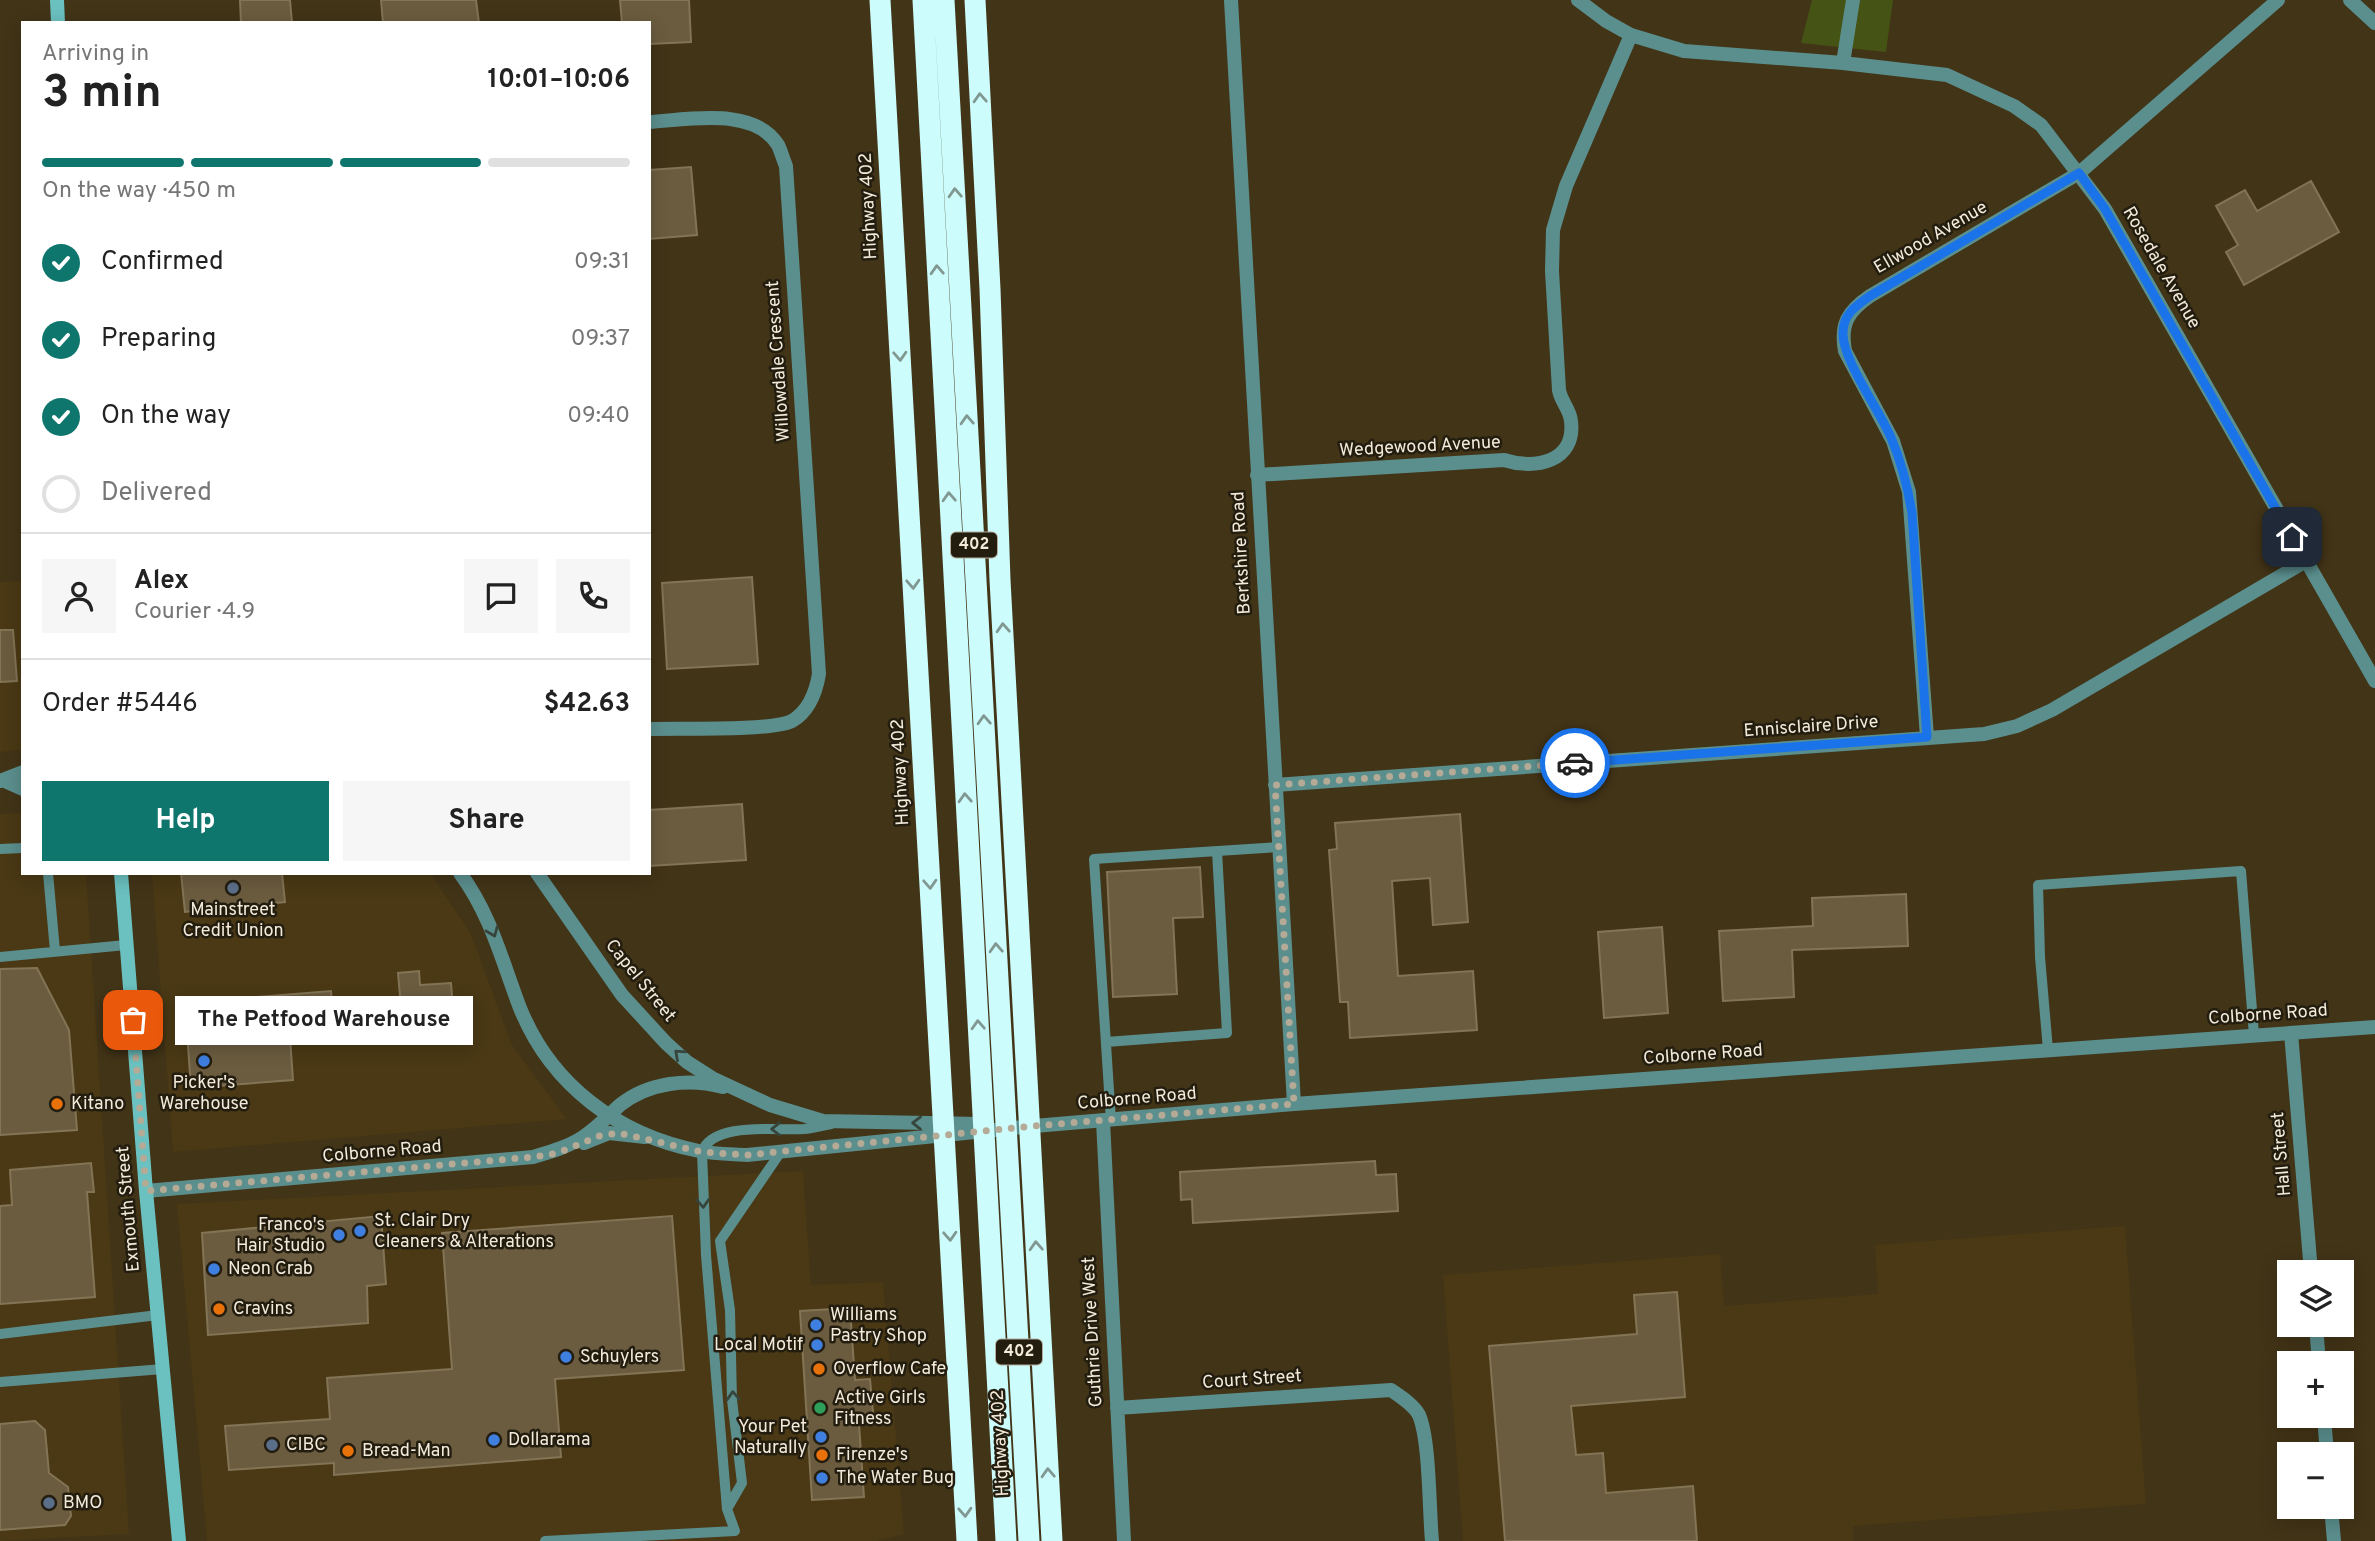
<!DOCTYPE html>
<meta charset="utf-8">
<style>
:root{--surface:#fff;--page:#f6f6f6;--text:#222;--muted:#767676;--line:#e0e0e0;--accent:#0f766e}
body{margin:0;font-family:Overpass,sans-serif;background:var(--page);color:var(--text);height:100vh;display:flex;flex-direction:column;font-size:26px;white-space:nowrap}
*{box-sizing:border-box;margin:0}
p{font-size:23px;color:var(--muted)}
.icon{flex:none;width:38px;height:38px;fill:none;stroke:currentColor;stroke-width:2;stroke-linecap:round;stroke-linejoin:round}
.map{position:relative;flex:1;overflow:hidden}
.side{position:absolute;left:21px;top:21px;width:630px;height:854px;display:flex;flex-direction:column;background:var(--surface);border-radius:0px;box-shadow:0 4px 18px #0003}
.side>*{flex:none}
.fabs{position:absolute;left:2277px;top:1260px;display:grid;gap:14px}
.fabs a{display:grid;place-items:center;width:77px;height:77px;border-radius:0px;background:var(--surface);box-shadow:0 4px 18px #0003;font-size:35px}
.pin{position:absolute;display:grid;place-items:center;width:60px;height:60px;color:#fff;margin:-30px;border-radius:14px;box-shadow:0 4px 10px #0006}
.courier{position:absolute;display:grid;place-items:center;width:70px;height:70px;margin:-35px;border:5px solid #1a73e8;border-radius:50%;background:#fff;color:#222;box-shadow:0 2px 9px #0007}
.bubble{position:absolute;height:49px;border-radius:0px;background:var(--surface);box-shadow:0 4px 18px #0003;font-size:23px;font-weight:700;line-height:49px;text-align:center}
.summary em{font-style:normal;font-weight:700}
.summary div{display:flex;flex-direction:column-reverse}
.summary{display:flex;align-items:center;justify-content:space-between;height:119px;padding:0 21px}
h1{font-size:46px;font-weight:700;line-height:52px}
.bar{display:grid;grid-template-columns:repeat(4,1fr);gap:10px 7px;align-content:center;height:84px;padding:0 21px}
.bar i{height:9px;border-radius:5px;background:var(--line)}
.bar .current{background:var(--accent)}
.bar p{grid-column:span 4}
.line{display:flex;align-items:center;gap:18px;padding:0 21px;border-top:2px solid var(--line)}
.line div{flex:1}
.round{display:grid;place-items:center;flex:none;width:74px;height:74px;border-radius:0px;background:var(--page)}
ol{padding:0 21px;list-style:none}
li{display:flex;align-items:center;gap:21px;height:77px}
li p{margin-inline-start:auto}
li .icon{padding:7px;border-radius:50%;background:var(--accent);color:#fff;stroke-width:4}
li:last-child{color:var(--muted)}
li i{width:38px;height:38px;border:4px solid var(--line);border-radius:50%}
.button{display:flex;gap:14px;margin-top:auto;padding:14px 21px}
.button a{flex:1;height:80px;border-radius:0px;background:var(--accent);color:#fff;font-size:28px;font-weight:700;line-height:80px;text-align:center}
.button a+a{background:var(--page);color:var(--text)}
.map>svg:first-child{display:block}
</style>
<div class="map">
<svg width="2375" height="1541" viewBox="0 0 2375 1541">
<rect width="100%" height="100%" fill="#423417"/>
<path fill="#4a3914" d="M 23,581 L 23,750 L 0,752 L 0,582 Z
M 23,813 L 23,873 L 86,873 L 129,1534 L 0,1541 L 0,814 Z
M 152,873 L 430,873 L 471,934 L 512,1045 L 567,1119 L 173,1152 Z
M 803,1171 L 811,1285 L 883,1282 L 904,1534 L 877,1541 L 207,1541 L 177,1204 Z
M 2125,1226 L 2146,1504 L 1853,1526 L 1853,1541 L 1463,1541 L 1443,1275 L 1720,1254 L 1724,1306 L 1878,1294 L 1875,1245 Z"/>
<path fill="#455314" d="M 1812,0 L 1893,0 L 1886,52 L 1801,43 Z"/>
<path fill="#6b5c3f" stroke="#837456" stroke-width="2" d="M 240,0 L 290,0 L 292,23 L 241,23 Z
M 381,0 L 476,0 L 479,23 L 383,23 Z
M 620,0 L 689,0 L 691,42 L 649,44 L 649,23 L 622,23 Z
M 691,167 L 697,235 L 649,239 L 649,170 Z
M 2311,181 L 2339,232 L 2244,285 L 2226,252 L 2238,245 L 2216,206 L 2245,190 L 2257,211 Z
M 752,577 L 758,664 L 667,669 L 662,583 Z
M 0,630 L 13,630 L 17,681 L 0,682 Z
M 742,804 L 746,860 L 649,866 L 649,810 Z
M 1460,814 L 1468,922 L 1433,925 L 1430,878 L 1392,881 L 1398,976 L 1473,971 L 1477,1030 L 1350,1038 L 1348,1002 L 1340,1002 L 1329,850 L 1337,849 L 1335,823 Z
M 1200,867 L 1203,917 L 1173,918 L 1177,994 L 1113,997 L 1107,872 Z
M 181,873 L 282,873 L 285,902 L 185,912 Z
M 1906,894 L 1908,946 L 1792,950 L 1794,997 L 1723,1001 L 1719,931 L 1813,926 L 1812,898 Z
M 1662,927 L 1668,1013 L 1604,1018 L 1598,932 Z
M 37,968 L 69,1030 L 77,1130 L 0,1135 L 0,969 Z
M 419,971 L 420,985 L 451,983 L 455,1036 L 415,1040 L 414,1030 L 403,1031 L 398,973 Z
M 331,991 L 334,1033 L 290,1037 L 293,1080 L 191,1088 L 185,1003 Z
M 1375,1161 L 1376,1175 L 1396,1174 L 1398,1211 L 1193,1223 L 1192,1199 L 1181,1200 L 1180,1172 Z
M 91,1163 L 94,1192 L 87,1192 L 95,1297 L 0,1304 L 0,1206 L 12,1205 L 10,1170 Z
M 381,1216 L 386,1284 L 367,1286 L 368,1323 L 208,1335 L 202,1233 Z
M 672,1216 L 684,1370 L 555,1379 L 561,1457 L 334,1475 L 334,1463 L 229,1470 L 225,1426 L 330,1419 L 327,1378 L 452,1369 L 442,1233 Z
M 1677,1292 L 1685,1397 L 1571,1406 L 1576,1455 L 1603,1453 L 1606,1493 L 1693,1486 L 1697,1541 L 1505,1541 L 1489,1346 L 1637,1334 L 1634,1295 Z
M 850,1308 L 855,1380 L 870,1379 L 874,1423 L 859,1424 L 864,1497 L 812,1500 L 800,1311 Z
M 35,1421 L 45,1430 L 49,1473 L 68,1487 L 71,1516 L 65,1525 L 0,1530 L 0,1424 Z"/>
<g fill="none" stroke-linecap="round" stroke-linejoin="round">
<path stroke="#5b8f8e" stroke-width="10" d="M 0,849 L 23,848
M 48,873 L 55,951
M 0,957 L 126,945
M 1106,1042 L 1227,1033 L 1217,851
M 2048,1050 L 2040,957 L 2038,885 L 2241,871 L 2254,1035
M 1111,1121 L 1094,859 L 1278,847
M 0,1334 L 158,1315
M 0,1382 L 163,1369
M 727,1509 L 742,1483 L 732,1400 L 730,1310 L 720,1241 L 780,1153
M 545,1541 L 735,1531 L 727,1509 L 706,1255 L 702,1152 C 713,1121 778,1131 804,1129 C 813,1128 822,1126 831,1124"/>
<path stroke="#5b8f8e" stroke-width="14" d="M 1231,0 L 1294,1104
M 1578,0 L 1606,21 L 1631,35 L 1684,51 L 1843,63 L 1947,75 L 2014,106 L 2041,125 L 2105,209 L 2375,681
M 2350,0 L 2375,23
M 1843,63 L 1853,0
M 649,122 C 687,120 754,106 778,145 C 781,151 783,159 786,166 L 819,674 C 816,692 809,711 792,721 C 773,731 677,728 649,729
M 1257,475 L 1504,460 C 1535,470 1576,462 1571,421 C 1570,409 1561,402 1559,390 L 1552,271 L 1553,230 L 1566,186 L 1631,35
M 1927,737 L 1909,492 L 1893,441 L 1845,351 C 1840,324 1848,311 1870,296 L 2079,173 L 2278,0
M 1275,785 L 1984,734 L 2017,726 L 2052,710 L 2306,561
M 2291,1033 L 2311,1272
M 1103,1121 L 1124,1541
M 584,1143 L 609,1133 L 645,1137
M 146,1191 L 533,1157 C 550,1152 568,1147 583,1137 C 597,1128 608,1116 620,1105 C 649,1082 689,1078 723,1087
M 2316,1325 L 2319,1363
M 1117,1408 L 1391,1390 C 1400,1396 1414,1405 1419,1415 C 1430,1441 1429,1510 1432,1541
M 2324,1416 L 2327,1454
M 2331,1507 L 2334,1541"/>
<path stroke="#5b8f8e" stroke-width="14" d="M 0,781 L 23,772
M 5,781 L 23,789
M 460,873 C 491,915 502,961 520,1008 C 551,1085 618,1135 699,1151 C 714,1154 731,1154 747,1155 L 1034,1126 L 1294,1104 L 2375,1027
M 537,873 L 622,995 L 666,1043 L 687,1062 L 712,1078 L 770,1105 L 823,1121 L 980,1124"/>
<path stroke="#6bc1c0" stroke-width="14" d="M 57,0 L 58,23
M 121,873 L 146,1191 L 179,1541"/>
<path stroke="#ccfcfb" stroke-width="21" d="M 880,0 L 967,1541
M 923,0 L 1006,1541
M 944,0 L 1029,1541
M 975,0 L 990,289 L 1000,580 L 1052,1541"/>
</g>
<defs><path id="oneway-chevron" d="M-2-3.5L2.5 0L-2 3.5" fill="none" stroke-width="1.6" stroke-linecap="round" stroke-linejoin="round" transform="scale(1.75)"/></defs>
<g stroke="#809891">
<use href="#oneway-chevron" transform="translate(980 98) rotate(-93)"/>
<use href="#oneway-chevron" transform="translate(955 193) rotate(-93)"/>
<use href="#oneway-chevron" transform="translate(937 270) rotate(-93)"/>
<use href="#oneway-chevron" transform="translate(900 356) rotate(87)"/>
<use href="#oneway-chevron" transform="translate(967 420) rotate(-93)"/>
<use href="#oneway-chevron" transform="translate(949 497) rotate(-93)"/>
<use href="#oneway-chevron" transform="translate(913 584) rotate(87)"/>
<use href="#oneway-chevron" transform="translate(1003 628) rotate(-93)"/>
<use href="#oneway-chevron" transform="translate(984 720) rotate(-93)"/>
<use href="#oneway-chevron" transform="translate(965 798) rotate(-93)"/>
<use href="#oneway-chevron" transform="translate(930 884) rotate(87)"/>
<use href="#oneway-chevron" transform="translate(996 948) rotate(-93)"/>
<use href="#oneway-chevron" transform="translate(978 1025) rotate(-93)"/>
<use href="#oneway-chevron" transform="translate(950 1236) rotate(87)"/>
<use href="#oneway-chevron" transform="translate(1036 1246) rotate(-93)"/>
<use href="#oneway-chevron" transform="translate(1048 1473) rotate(-93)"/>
<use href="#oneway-chevron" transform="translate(965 1512) rotate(87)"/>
</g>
<g stroke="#37453c">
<use href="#oneway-chevron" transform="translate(493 932) rotate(68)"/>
<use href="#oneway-chevron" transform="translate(679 1054) rotate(-138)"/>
<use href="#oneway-chevron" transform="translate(917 1123) rotate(-179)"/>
<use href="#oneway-chevron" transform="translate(776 1129) rotate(179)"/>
<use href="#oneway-chevron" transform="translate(703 1203) rotate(87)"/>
<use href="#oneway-chevron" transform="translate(733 1396) rotate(-93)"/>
</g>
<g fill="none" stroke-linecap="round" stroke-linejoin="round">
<path stroke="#b5aa96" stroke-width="7" stroke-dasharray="0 12.6" d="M 133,1020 L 146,1191 L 533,1157 L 558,1153 L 599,1136 L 619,1133 L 702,1152 L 747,1155 L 1034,1126 L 1294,1104 L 1275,785 L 1575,763"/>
<path stroke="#1a73e8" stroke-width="9" d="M 1575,763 L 1927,737 L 1912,513 C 1908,489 1902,464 1892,440 C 1881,412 1842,360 1843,333 C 1843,314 1856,306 1870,296 L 2079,173 L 2105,209 L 2292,537"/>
</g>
<g fill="#5c6f8a" stroke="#231d10" stroke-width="2.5">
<circle cx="233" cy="888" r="7"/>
<circle cx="272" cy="1445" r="7"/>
<circle cx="49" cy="1503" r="7"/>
</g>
<g fill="#3f7fe0" stroke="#231d10" stroke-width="2.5">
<circle cx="204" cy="1061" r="7"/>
<circle cx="360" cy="1231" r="7"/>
<circle cx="339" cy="1235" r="7"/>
<circle cx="214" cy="1269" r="7"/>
<circle cx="816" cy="1325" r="7"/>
<circle cx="817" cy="1345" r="7"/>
<circle cx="566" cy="1357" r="7"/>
<circle cx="821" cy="1437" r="7"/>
<circle cx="494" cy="1440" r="7"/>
<circle cx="822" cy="1478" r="7"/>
</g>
<g fill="#e8710a" stroke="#231d10" stroke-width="2.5">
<circle cx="57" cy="1104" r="7"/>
<circle cx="219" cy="1309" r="7"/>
<circle cx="819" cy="1369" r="7"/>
<circle cx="348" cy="1451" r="7"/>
<circle cx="822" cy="1455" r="7"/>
</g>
<circle fill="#2e9e5b" stroke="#231d10" stroke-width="2.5" cx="820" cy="1408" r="7"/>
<g text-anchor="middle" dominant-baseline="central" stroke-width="5" stroke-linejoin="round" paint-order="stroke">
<g fill="#231d10" stroke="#b5ac9d" stroke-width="2">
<rect x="951" y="532.5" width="46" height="25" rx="5"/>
<rect x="996" y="1339.5" width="46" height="25" rx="5"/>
</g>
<g font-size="16" font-weight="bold" fill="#f3eada">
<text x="974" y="545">402</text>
<text x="1019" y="1352">402</text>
</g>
<g font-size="18" fill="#f3eada" stroke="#231d10">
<text transform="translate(869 206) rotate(-93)">Highway 402</text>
<text transform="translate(1931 238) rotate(-30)">Ellwood Avenue</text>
<text transform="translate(2161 268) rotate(60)">Rosedale Avenue</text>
<text transform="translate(779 361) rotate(-94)">Willowdale Crescent</text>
<text transform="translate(1420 447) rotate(-3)">Wedgewood Avenue</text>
<text transform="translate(1242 553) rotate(-93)">Berkshire Road</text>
<text transform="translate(1811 727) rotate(-4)">Ennisclaire Drive</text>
<text transform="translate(901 772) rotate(-93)">Highway 402</text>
<text transform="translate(640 981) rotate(51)">Capel Street</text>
<text transform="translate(2268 1015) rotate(-4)">Colborne Road</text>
<text transform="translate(1703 1055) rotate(-4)">Colborne Road</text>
<text transform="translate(1137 1099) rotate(-5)">Colborne Road</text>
<text transform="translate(382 1152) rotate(-5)">Colborne Road</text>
<text transform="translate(2282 1154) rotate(-95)">Hall Street</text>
<text transform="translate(129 1209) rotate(-95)">Exmouth Street</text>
<text transform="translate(1093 1332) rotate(-93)">Guthrie Drive West</text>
<text transform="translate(1252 1380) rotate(-4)">Court Street</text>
<text transform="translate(1001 1443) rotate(-93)">Highway 402</text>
</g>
<g font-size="18" fill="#f3eada" stroke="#231d10" text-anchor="start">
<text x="233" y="910" text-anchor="middle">Mainstreet<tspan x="233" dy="21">Credit Union</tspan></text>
<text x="204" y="1083" text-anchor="middle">Picker's<tspan x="204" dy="21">Warehouse</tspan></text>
<text x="71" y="1104">Kitano</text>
<text x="374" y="1221">St. Clair Dry<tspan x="374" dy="21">Cleaners &amp; Alterations</tspan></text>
<text x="325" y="1225" text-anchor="end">Franco's<tspan x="325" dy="21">Hair Studio</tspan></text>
<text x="228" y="1269">Neon Crab</text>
<text x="233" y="1309">Cravins</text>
<text x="830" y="1315">Williams<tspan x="830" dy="21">Pastry Shop</tspan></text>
<text x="803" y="1345" text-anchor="end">Local Motif</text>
<text x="580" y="1357">Schuylers</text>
<text x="833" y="1369">Overflow Cafe</text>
<text x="834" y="1398">Active Girls<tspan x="834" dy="21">Fitness</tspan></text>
<text x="807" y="1427" text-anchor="end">Your Pet<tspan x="807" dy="21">Naturally</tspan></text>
<text x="508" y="1440">Dollarama</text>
<text x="286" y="1445">CIBC</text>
<text x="362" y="1451">Bread-Man</text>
<text x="836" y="1455">Firenze's</text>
<text x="836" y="1478">The Water Bug</text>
<text x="63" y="1503">BMO</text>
</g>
</g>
</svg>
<div class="fabs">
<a><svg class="icon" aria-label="layers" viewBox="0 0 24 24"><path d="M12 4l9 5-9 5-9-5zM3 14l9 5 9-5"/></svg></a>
<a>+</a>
<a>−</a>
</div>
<div class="pin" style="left:133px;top:1020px;background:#ea580c"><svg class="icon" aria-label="bag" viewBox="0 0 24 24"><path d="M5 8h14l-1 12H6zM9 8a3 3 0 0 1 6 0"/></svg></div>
<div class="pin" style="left:2292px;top:537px;background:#1f2937"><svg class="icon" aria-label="home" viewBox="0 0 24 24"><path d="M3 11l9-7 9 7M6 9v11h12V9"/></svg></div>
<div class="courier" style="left:1575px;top:763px"><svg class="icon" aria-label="car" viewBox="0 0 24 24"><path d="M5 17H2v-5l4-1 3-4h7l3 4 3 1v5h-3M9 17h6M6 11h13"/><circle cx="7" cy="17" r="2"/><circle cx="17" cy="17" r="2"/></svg></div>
<div class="bubble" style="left:175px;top:996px;width:298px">The Petfood Warehouse</div>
<section class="side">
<div class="summary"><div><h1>3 min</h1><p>Arriving in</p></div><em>10:01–10:06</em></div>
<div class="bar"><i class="current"></i><i class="current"></i><i class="current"></i><i></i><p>On the way · 450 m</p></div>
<ol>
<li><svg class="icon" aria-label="check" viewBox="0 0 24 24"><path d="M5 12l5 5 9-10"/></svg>Confirmed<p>09:31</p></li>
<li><svg class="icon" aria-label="check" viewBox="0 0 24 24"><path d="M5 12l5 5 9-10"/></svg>Preparing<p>09:37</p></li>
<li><svg class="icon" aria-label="check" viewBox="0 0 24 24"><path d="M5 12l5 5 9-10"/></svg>On the way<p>09:40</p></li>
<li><i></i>Delivered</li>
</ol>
<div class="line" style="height:126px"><a class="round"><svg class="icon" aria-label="person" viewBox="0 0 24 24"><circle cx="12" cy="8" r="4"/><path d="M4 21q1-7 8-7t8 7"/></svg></a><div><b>Alex</b><p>Courier · 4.9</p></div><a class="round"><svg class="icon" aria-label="chat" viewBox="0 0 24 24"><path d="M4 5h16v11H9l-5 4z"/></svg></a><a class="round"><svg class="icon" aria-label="phone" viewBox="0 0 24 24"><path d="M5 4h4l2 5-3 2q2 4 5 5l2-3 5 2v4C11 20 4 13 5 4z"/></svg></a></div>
<div class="line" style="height:91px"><div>Order #5446</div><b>$42.63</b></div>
<div class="button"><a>Help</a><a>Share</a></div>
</section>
</div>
